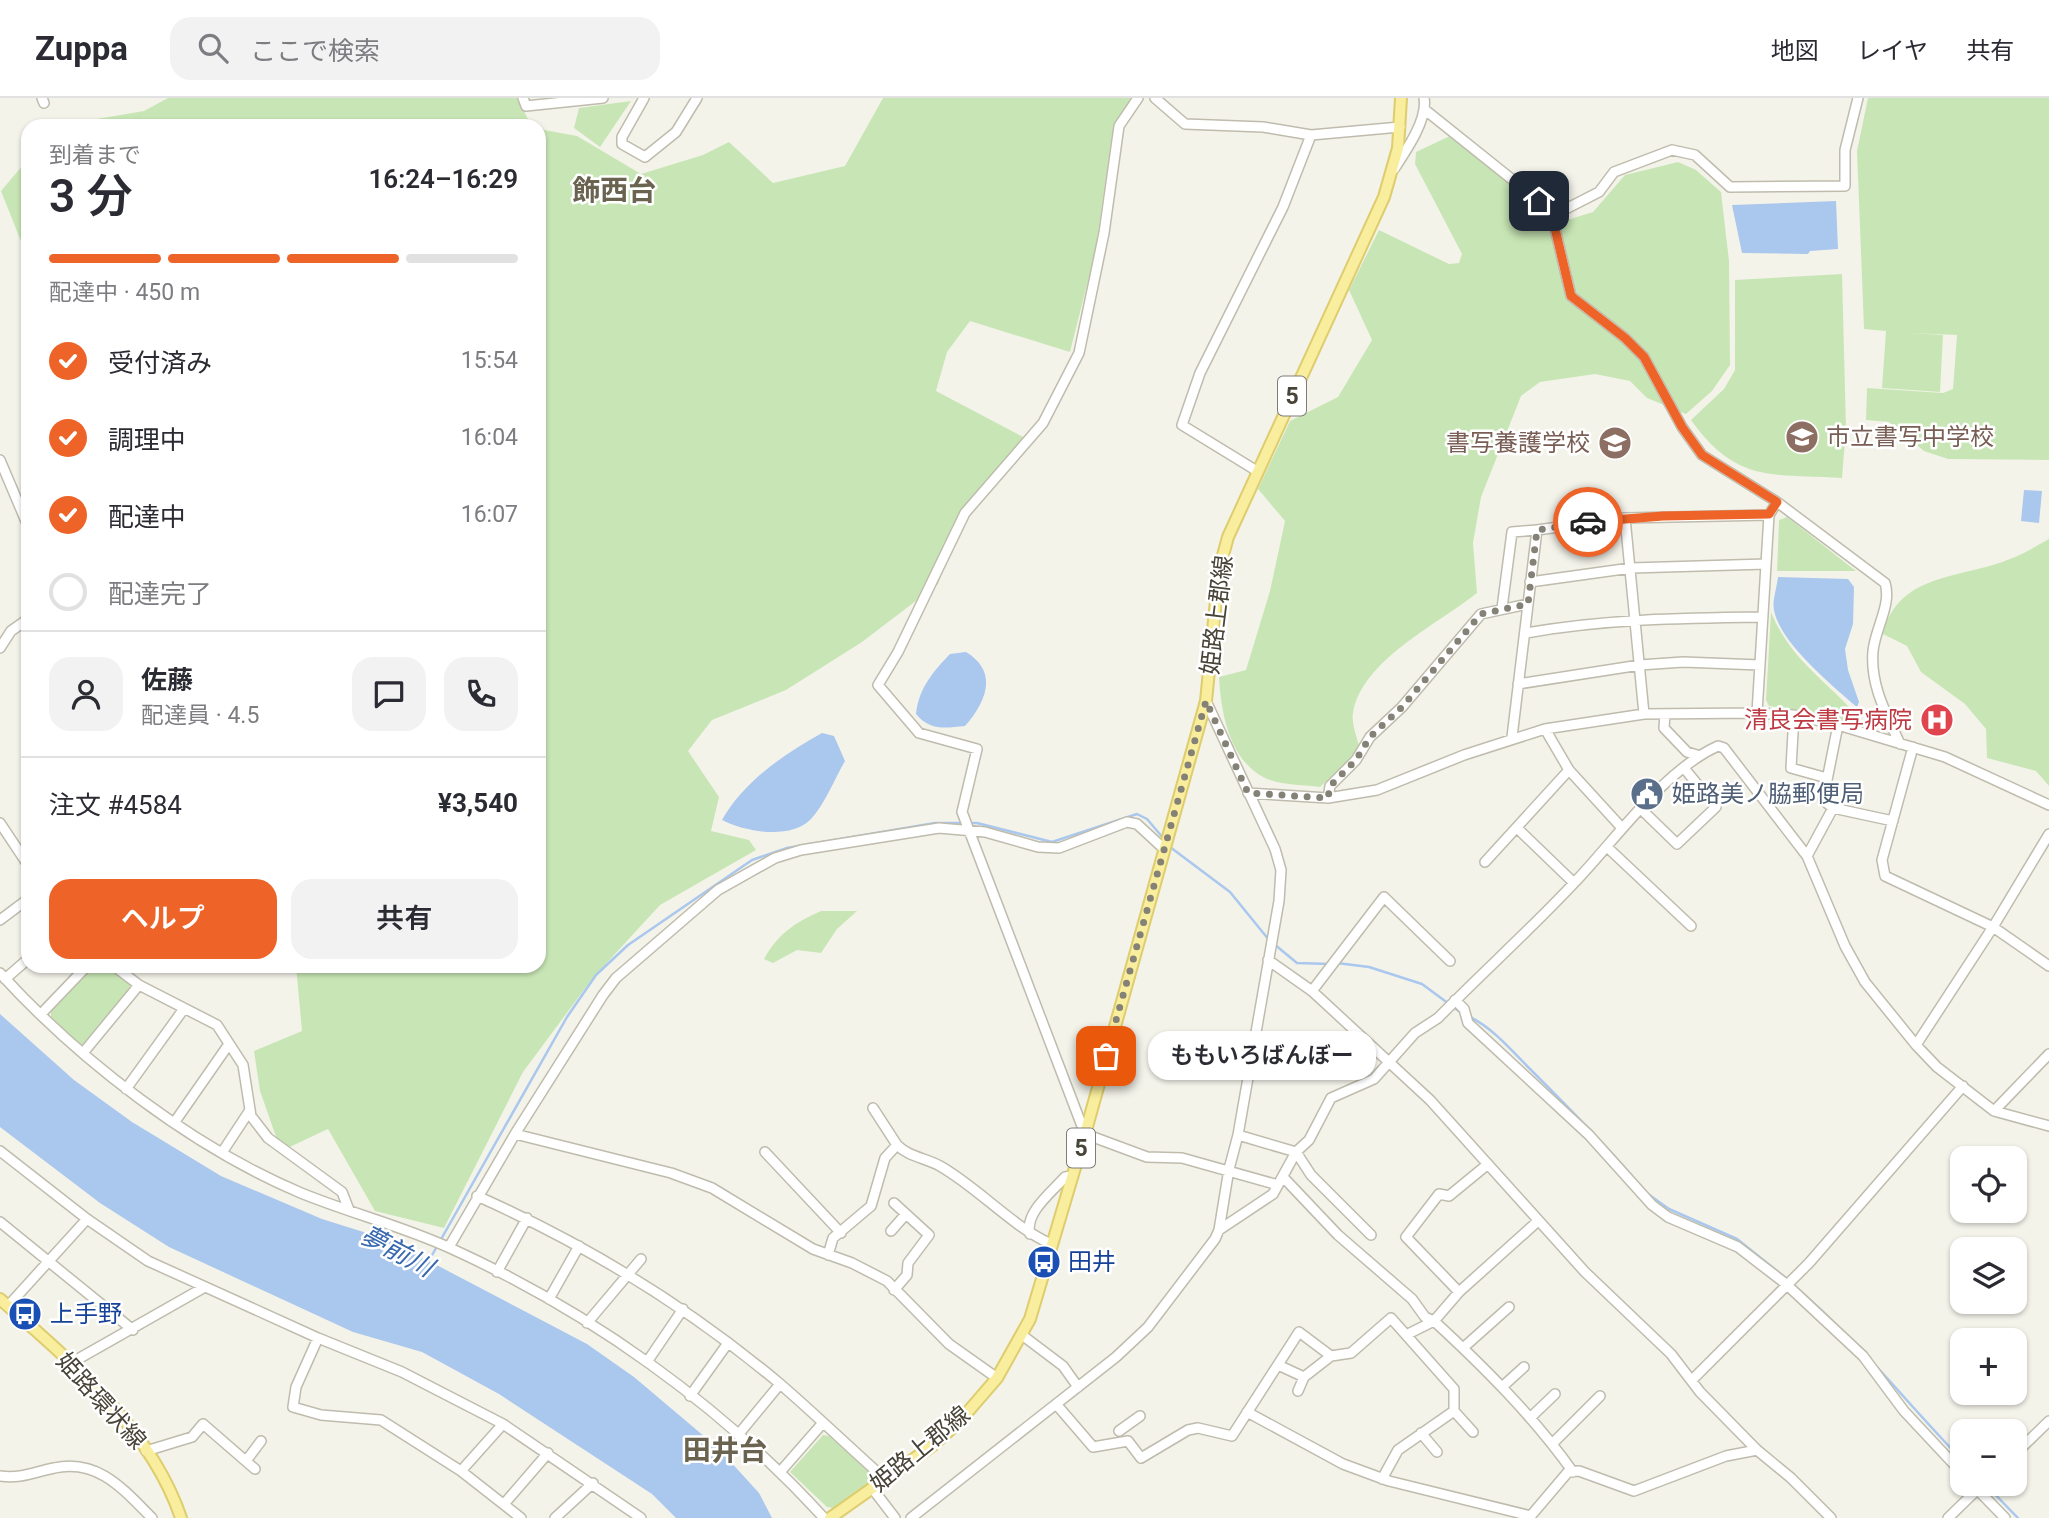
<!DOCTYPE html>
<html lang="ja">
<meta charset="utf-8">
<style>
:root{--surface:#fff;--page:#f2f2f3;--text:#2b2b33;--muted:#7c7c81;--line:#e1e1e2;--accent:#ee6327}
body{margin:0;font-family:Roboto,"Noto Sans JP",sans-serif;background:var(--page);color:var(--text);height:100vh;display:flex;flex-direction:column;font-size:26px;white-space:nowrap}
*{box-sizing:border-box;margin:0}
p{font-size:23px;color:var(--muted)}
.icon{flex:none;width:38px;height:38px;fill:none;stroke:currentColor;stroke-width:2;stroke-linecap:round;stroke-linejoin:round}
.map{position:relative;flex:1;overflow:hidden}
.sheet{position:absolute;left:21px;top:21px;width:525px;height:854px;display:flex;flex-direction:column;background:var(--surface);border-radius:21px;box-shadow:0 2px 5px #0004}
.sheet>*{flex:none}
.buttons{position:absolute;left:1950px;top:1048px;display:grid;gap:14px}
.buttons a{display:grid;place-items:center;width:77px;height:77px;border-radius:14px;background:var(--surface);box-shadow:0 2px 5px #0004;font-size:35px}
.pin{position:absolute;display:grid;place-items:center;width:60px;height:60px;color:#fff;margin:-30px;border-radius:14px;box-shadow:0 4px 10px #0006}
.courier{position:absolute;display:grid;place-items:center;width:70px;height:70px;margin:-35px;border:5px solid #ee6327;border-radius:50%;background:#fff;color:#222;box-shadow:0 2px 9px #0007}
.bubble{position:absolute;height:49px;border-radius:21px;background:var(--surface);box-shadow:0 2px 5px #0004;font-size:23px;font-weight:600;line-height:49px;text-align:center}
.headline em{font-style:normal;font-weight:600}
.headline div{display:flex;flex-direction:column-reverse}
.headline{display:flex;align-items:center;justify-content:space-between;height:119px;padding:0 28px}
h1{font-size:46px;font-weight:600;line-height:52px}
.bar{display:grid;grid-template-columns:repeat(4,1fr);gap:10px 7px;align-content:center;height:84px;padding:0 28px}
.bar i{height:9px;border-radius:5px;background:var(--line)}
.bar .current{background:var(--accent)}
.bar p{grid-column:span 4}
.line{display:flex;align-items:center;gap:18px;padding:0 28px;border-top:2px solid var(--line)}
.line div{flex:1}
.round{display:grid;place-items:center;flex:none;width:74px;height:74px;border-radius:21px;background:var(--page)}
ol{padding:0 28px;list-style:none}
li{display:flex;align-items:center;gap:21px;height:77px}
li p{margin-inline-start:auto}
li .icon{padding:7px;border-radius:50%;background:var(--accent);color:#fff;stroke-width:4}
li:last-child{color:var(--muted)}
li i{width:38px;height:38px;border:4px solid var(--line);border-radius:50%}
.action{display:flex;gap:14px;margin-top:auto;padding:14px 28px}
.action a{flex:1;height:80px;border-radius:21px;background:var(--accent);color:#fff;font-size:28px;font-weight:600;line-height:80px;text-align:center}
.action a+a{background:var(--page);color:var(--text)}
header{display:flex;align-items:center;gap:42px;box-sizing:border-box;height:98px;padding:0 35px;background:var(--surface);border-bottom:2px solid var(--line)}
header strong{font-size:33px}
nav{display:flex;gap:38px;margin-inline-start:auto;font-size:24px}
.search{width:490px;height:63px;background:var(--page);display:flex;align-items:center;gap:18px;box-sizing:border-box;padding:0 24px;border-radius:21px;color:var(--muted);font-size:26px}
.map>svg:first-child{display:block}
</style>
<header>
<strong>Zuppa</strong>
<div class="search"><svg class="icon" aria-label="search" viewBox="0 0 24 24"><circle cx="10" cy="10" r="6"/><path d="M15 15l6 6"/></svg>ここで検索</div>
<nav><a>地図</a><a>レイヤ</a><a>共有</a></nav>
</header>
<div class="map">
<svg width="2049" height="1420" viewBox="0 0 2049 1420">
<rect width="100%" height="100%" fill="#f4f3ea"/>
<path fill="#c8e6b5" d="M 168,0 L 518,0 L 531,28 L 56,28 L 144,13 Z
M 883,0 L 1131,0 L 1113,29 L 1095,155 L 1070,254 L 970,223 L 947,254 L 936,293 L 1027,341 L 961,422 L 938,486 L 862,544 L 786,592 L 712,622 L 688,653 L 719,699 L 711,733 L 749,742 L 756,752 L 660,807 L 592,881 L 523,974 L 444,1130 L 375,1113 L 328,1031 L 281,1053 L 260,993 L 254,953 L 302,933 L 296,868 L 539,868 L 539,31 L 577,38 L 641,76 L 703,57 L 729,44 L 773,85 L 845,68 Z
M 1868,0 L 2049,0 L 2049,362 L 1948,361 L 1924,353 L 1889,324 L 1866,322 L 1867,290 L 1943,295 L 1953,291 L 1957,237 L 1911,235 L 1943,237 L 1940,294 L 1882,290 L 1886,233 L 1864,231 L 1857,53 Z
M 631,3 L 600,49 L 574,30 L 579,10 Z
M 1450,38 L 1539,110 L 1551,127 L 1593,114 L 1625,77 L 1678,64 L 1696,72 L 1721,94 L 1729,163 L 1730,267 L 1712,293 L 1686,316 L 1647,300 L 1630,283 L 1595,276 L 1540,284 L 1521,298 L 1481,399 L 1473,445 L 1477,495 C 1437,527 1362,562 1353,615 C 1351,626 1358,641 1360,652 L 1320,689 C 1305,687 1285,687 1270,682 C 1230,667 1221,616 1219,579 L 1246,572 L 1270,493 L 1285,423 L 1258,391 L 1290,323 L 1338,299 L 1372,242 L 1349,192 L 1379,132 L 1449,166 L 1459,165 L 1462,156 L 1415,66 L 1416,54 Z
M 28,61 L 28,161 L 1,93 Z
M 1842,176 L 1846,330 L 1842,380 C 1771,376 1736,385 1691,322 L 1724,291 L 1735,272 L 1735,182 Z
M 1787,419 L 1856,473 L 1777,473 L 1779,422 Z
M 2049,441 L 2049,688 L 2036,673 L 1987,660 L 1986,631 L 1965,606 L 1921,574 L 1907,548 L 1883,536 C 1898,474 1962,481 2010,461 C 2024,456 2036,448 2049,441 Z
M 1771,514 C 1790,560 1820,578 1852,612 L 1850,624 L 1807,613 L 1769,608 L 1766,602 Z
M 821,813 L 857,813 L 837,831 L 821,855 L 797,852 L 773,865 L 764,861 C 778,836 794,825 821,813 Z
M 92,868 L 108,868 L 130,885 L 131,890 L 85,946 L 80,946 L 51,919 L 51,912 Z
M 823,1337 L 829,1338 L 871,1376 L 871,1383 L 834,1410 L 827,1409 L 790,1374 Z"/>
<path fill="#aac7ed" d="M 1836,103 L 1838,151 L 1810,153 L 1808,156 L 1742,155 L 1732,107 Z
M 2024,392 L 2042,393 L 2039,425 L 2021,423 Z
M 1778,479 L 1848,481 L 1854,489 L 1853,526 L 1845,551 L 1848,572 L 1859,604 L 1857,609 C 1833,588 1780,545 1774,512 C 1772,503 1777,489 1778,479 Z
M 966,554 C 999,574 986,604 965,628 C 945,630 930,633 916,616 C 919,590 932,575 950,556 Z
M 822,635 L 834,638 L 845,663 C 835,680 825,706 811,721 C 791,742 745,734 722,722 C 743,684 784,656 822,635 Z
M 0,916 L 74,982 L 132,1024 L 221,1078 L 322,1121 L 389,1142 L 587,1246 L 634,1279 L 718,1350 L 759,1395 L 772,1420 L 676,1420 L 652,1396 L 499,1296 L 422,1254 L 353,1234 L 169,1149 L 100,1105 L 0,1029 Z"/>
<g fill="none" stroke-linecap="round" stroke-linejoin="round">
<path stroke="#aac7ed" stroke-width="2.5" d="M 1170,749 L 1230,794 L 1269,842
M 1274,846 L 1297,865 L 1330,866
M 1337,865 L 1369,869 L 1422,886 L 1464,917
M 1470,919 C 1493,930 1513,954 1531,972 C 1566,1007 1600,1041 1632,1078
M 1648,1096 L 1669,1111 L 1737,1141 L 1787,1181
M 427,1166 L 567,919 L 596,877 L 628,847 L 752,762 L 787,750 L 935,725 L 977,725 L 1052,744 L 1137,716 L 1147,721 L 1164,741
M 1792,1186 C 1855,1239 1905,1303 1962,1362
M 1986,1387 L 2018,1420"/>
<defs>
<path id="minor" d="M 42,0 L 44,5
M 523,0 L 526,8 L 603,0
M 644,0 L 622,39 L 622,46 L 645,59 L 676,34 L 697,0
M 1138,0 L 1119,28 L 1104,135 L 1079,255 L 1043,325 L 965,415 L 898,554 L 878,587 L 919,635 L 977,651 L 962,714 L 1085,1036 L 1147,1059 L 1182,1060 L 1278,1087
M 1155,0 L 1185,26 L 1263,29 L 1311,37
M 1424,11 L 1539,103 L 1552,118 L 1571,198 L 1625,240 L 1644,259 L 1682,329 L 1702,357 L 1777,404 L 1885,485 C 1892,506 1875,531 1873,553 C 1870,587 1886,615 1900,646
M 1394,71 C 1406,53 1428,21 1424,0
M 1552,118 L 1599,94 L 1614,74 L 1672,52 L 1695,57 L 1730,89 L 1845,88 L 1845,52 L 1858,0
M 0,362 L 28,428
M 1257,373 L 1182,327 L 1200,275 L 1283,109 L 1311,37 L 1400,29
M 1625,420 L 1644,616
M 1530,484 L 1631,470 L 1766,466
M 1502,510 L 1512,434 L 1537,432
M 1526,535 C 1605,521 1682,520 1763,519
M 0,550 L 11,533 L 28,521
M 1518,586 L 1640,567 L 1683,564 L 1760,567
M 1757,615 L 1769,417 L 1777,404
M 1665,616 L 1664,630 L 1687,654 L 1697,657
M 1794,617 L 1791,670 L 1827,680
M 1838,627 L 1823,702 L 1833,710 L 1893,723
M 1545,631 L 1569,672 L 1622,730
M 1512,639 L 1537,432 L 1625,420 L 1769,417
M 1913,649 L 1882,762 L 1885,778 L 1993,829 L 2049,868
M 1248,695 L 1328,700 L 1377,692 L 1464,657 L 1545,631 L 1644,616 L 1757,615 L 1794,617 L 1838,627 L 1945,659 L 2049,707
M 1328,700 L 1330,688 L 1356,662 L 1370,639 L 1402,609 L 1481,516 L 1528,506
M 1641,711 L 1677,746 L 1716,709 L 1684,670
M 0,725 L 28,767
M 1517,730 L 1574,785
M 1607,749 L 1691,828
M 1807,758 L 1833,710
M 1485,764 L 1569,672
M 0,822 L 28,801
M 1268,862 L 1312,893 L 1430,1002 L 1585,1174 L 1671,1256 L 1700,1294 L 1757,1352 L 1791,1380 L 1831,1420
M 114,868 L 139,887 L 217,927 L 243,967 L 251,1018 L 268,1040 L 342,1094 L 349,1112
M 0,875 C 79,962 192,1049 301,1095 C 350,1115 402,1128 450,1150 C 589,1213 721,1307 824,1420
M 5,881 L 28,861
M 1312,893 L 1384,799 L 1450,863
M 1455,902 L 1464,911 L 1468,925 L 1589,1037 L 1652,1107 L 1668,1119 L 1738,1149 L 1786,1186 L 1863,1258 L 1904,1313 L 1962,1375
M 41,916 L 87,868
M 1916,947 L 1993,829 L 2049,736
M 83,955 L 139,887
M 126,991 L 183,912
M 1994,1013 L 2049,956
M 174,1025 L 229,946
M 515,1036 L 671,1075 L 712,1090 L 813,1151 L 852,1165 L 887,1183 L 949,1246 L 997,1280
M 1238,1037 L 1296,1054 L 1311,1077 L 1371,1137
M 897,1047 C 909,1059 926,1060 940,1068 C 980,1091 1010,1127 1051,1146
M 0,1053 L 87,1121 L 148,1163 L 318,1240 L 402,1274 L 503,1326 L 641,1420
M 223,1053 L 250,1012
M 765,1054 L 841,1135
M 1283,1079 L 1338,1137 L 1412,1201 L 1425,1219 L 1434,1223 C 1484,1269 1533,1318 1573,1374
M 477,1098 C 585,1146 688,1209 779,1285 C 815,1316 849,1349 885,1381
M 894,1105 L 929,1137 L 908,1165 L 907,1177 L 894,1192
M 0,1124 L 133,1232
M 1219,1132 L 1273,1096 L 1296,1054 L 1309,1042 L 1331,1000 L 1374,981 L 1415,935 L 1438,920 C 1483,874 1531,831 1575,784 C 1616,741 1664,672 1718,648 L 1724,650 L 1807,758 L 1845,848 L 1865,884 L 1916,947 L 1937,969 L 1994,1013 L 2049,1028
M 891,1133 L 906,1116
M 1030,1136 C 1024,1115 1052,1094 1065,1079 L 1072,1078
M 449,1149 L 515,1036 L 603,897 L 616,880 L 718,792 L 775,760 L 801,752 L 939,730 L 985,734 L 1038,749 L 1059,750 L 1127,724 L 1137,726 L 1163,750
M 828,1157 L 833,1140 L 871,1108 L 885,1060 L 897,1047 L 873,1010
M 497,1174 L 527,1120
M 1459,1194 L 1406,1139 L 1439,1096 L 1449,1098 L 1488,1066
M 549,1201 L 579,1148
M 8,1208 L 87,1121
M 587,1225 L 641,1161
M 1408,1236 L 1434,1223 L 1459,1194 L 1538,1123
M 1022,1237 L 1063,1268 L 1078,1289
M 318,1240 L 296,1289 L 293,1309 L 321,1317 L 381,1322 L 461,1373 L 521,1420
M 1463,1250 L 1509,1209
M 647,1264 L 683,1211
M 71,1265 L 203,1190
M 1278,1267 L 1304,1279
M 1693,1281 L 1809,1165 L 1963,988
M 1502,1289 L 1524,1269
M 1298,1293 L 1304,1279 L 1331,1258
M 690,1298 L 728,1245
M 1056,1306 L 1093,1349 L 1128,1343 L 1141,1360 L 1188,1332 L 1198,1330 L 1232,1338 L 1299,1234 L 1331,1258 L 1351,1255 L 1391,1220 L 1454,1291 L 1454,1313 L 1473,1334
M 1247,1314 L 1343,1366 L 1389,1383 L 1531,1418
M 1530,1320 L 1555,1296
M 1119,1333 L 1140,1318
M 1421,1335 L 1437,1354
M 738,1337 L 780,1286
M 1553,1345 L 1600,1298
M 146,1353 L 192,1339 L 203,1326 L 255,1371
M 2014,1357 L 2049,1323
M 246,1363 L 261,1343
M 461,1373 L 503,1326
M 780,1374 L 822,1326
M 0,1378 C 21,1381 34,1374 54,1370 C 98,1360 124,1392 152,1420
M 1382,1381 L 1398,1352 L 1454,1313
M 1972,1386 L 2005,1420
M 872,1390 L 895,1420
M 504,1406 L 548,1355
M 555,1420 L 593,1385
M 911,1420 L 1116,1259 L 1148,1229 L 1215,1141 L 1219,1132 L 1229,1071 L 1238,1037 L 1279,803 L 1281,772 L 1275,751 L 1206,603
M 1529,1420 L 1568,1374 L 1579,1373 L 1634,1393 L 1726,1358 L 1757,1352
M 1948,1420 L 1983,1386"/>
<path id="major" d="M 0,1201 C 69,1262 151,1330 181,1420
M 830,1420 L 932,1348 L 959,1324 L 997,1280 L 1030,1221 L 1085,1036 L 1206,603 L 1219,472 L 1228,439 L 1384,99 L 1398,50 L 1401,0"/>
</defs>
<use href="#minor" stroke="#bfbcad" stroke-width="12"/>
<use href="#major" stroke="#decd6e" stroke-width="14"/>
<use href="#minor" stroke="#fff" stroke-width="9"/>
<use href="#major" stroke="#f9ed9e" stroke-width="10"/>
</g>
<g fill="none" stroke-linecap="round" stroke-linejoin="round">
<path stroke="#848176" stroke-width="7" stroke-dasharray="0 12.6" d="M 1106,958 L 1206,603 L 1248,695 L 1328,700 L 1330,688 L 1356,662 L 1370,639 L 1402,609 L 1481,516 L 1528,506 L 1537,432 L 1588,424"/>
<path stroke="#ee6327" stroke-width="9" d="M 1539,103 L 1552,118 L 1571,198 L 1625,240 L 1644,259 L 1682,329 L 1702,357 L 1777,404 L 1769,416 L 1663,418 L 1588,424"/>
</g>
<defs>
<symbol id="school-disc" viewBox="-11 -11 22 22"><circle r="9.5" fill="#8d6e63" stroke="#fff"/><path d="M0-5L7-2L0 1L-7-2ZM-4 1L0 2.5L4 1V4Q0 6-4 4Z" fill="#fff"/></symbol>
<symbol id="hospital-disc" viewBox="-11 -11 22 22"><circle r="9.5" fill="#e0444e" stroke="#fff"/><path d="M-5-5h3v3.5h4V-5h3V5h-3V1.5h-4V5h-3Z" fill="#fff"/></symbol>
<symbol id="civic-disc" viewBox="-11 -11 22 22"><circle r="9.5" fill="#5c6f8a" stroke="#fff"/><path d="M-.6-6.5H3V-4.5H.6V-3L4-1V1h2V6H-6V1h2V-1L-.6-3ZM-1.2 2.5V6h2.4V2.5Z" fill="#fff"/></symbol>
<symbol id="bus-disc" viewBox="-11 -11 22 22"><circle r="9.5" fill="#1a4fb4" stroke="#fff"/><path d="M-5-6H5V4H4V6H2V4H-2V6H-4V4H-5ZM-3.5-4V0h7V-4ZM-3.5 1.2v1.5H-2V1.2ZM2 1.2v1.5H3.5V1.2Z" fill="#fff"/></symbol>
</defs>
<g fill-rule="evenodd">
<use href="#school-disc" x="1783" y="320" width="38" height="38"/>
<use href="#school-disc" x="1596" y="326" width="38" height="38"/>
<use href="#hospital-disc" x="1918" y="603" width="38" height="38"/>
<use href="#civic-disc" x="1628" y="677" width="38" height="38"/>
<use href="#bus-disc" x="1025" y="1145" width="38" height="38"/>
<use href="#bus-disc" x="6" y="1197" width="38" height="38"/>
</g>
<g text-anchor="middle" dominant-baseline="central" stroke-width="5" stroke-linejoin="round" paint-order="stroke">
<g fill="#fff" stroke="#7f7c74" stroke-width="2">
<rect x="1278" y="278.5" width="28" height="39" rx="5"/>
<rect x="1067" y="1030.5" width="28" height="39" rx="5"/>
</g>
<g font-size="23" font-weight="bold" fill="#484438">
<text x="1292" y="298">5</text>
<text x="1081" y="1050">5</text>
</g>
<g font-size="24" fill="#785e54" stroke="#fff" text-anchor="start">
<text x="1826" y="339">市立書写中学校</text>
<text x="1590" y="345" text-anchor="end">書写養護学校</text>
</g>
<g font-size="24" fill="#484438" stroke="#fff">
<text transform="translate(1217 517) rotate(-83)">姫路上郡線</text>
<text transform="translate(101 1303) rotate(48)">姫路環状線</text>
<text transform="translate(920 1351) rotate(-39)">姫路上郡線</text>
</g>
<g font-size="24" fill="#be3a42" stroke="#fff" text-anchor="end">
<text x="1912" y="622">清良会書写病院</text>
</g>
<g font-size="24" fill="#4e5e75" stroke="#fff" text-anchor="start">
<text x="1672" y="696">姫路美ノ脇郵便局</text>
</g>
<g font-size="24" fill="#164399" stroke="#fff" text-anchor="start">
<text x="1068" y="1164">田井</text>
<text x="50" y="1216">上手野</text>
</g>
<g font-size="26" font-style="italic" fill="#3769ae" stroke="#fff">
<text transform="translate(397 1153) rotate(28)">夢前川</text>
</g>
<g font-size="28" font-weight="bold" fill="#6a6350" stroke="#fff">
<text x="614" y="92">飾西台</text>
<text x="725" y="1352">田井台</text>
</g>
</g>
</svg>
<div class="buttons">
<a><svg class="icon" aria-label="locate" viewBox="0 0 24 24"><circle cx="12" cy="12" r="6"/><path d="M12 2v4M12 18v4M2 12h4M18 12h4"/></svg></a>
<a><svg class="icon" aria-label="layers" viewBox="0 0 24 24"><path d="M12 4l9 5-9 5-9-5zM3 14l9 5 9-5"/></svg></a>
<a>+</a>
<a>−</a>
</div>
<div class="pin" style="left:1106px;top:958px;background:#ea580c"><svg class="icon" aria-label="bag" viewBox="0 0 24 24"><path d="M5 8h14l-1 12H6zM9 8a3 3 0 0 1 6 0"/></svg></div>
<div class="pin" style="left:1539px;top:103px;background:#1f2937"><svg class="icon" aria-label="home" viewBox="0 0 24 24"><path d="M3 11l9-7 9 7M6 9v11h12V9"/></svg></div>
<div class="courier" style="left:1588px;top:424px"><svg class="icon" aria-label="car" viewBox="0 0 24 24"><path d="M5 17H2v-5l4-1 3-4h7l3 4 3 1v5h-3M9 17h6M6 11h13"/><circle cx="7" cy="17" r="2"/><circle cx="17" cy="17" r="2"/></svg></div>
<div class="bubble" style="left:1148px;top:933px;width:228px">ももいろばんぼー</div>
<section class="sheet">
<div class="headline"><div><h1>3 分</h1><p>到着まで</p></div><em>16:24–16:29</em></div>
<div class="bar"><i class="current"></i><i class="current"></i><i class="current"></i><i></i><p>配達中 · 450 m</p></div>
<ol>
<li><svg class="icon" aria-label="check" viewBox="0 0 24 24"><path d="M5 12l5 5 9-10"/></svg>受付済み<p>15:54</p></li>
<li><svg class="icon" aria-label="check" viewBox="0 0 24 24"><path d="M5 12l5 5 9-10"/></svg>調理中<p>16:04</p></li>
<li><svg class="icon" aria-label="check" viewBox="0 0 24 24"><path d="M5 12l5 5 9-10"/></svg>配達中<p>16:07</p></li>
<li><i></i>配達完了</li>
</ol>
<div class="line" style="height:126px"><a class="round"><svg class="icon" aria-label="person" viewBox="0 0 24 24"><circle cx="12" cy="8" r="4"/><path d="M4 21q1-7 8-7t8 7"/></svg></a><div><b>佐藤</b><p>配達員 · 4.5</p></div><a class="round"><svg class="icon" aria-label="chat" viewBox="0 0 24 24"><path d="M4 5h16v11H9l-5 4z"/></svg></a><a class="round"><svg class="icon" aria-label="phone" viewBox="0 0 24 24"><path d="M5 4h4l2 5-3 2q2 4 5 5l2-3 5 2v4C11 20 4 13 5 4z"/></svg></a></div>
<div class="line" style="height:91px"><div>注文 #4584</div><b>¥3,540</b></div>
<div class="action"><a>ヘルプ</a><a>共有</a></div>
</section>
</div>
